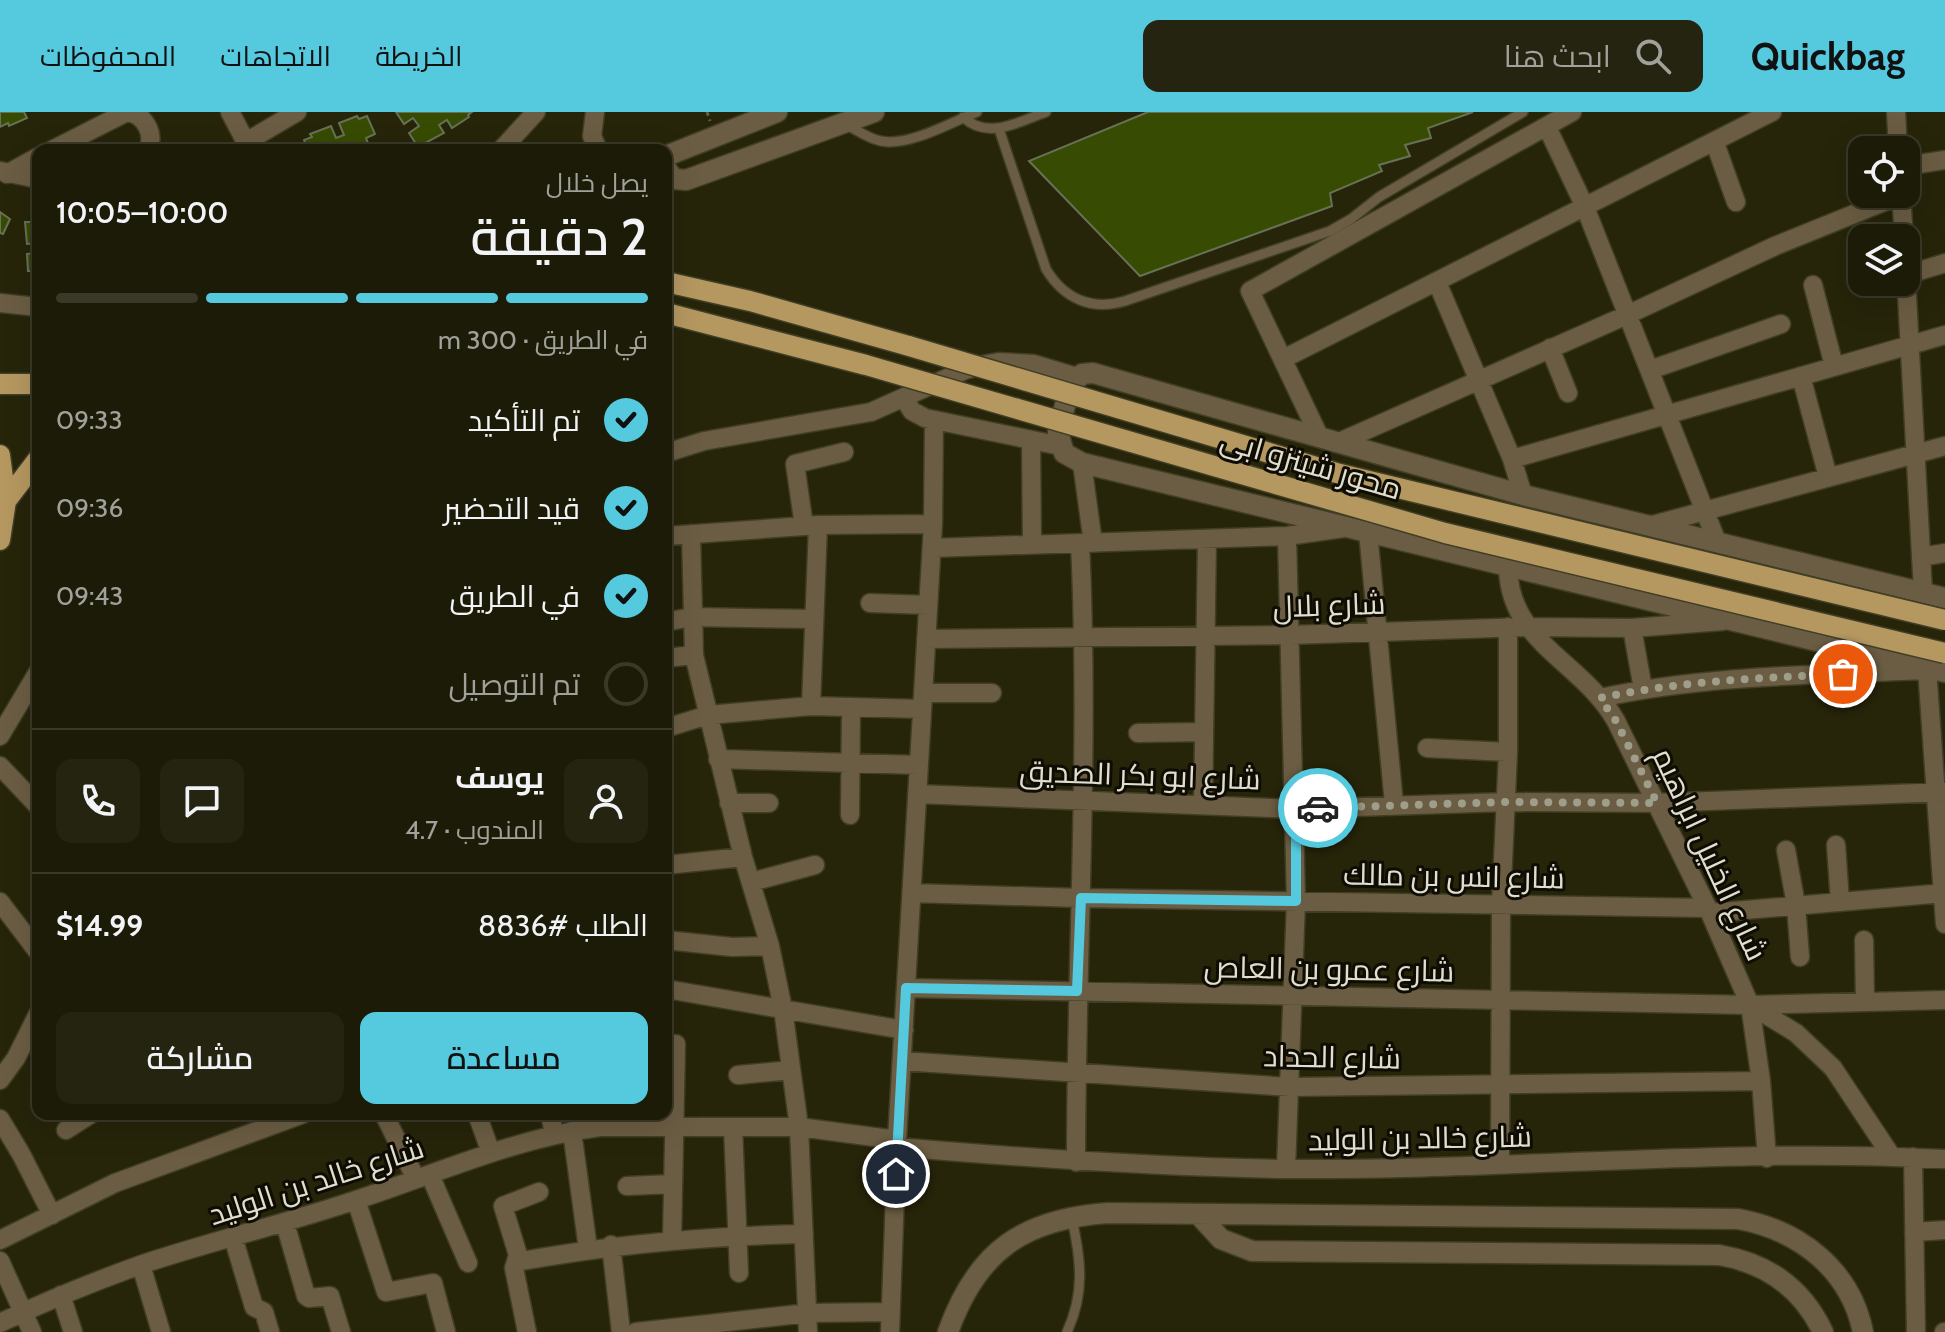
<!DOCTYPE html>
<html lang="ar">
<meta charset="utf-8">
<style>
:root{--surface:#1c1b07;--page:#252411;--text:#f1f3f6;--muted:#a0a19b;--line:#3a3928;--accent:#55cadf}
body{margin:0;font-family:Cabin,Cairo,sans-serif;background:var(--page);color:var(--text);direction:rtl;height:100vh;display:flex;flex-direction:column;font-size:30px;white-space:nowrap}
*{box-sizing:border-box;margin:0}
p{font-size:26px;color:var(--muted)}
.icon{flex:none;width:44px;height:44px;fill:none;stroke:currentColor;stroke-width:2;stroke-linecap:round;stroke-linejoin:round}
.map{position:relative;flex:1;overflow:hidden;direction:ltr}
.sheet{position:absolute;left:32px;top:32px;width:640px;height:976px;display:flex;flex-direction:column;background:var(--surface);border-radius:16px;box-shadow:0 8px 32px #0002,0 0 0 2px var(--line);direction:rtl}
.sheet>*{flex:none}
.fabs{position:absolute;left:1848px;top:24px;display:grid;gap:16px}
.fabs a{display:grid;place-items:center;width:72px;height:72px;border-radius:16px;background:var(--surface);box-shadow:0 8px 32px #0002,0 0 0 2px var(--line);font-size:40px}
.pin{position:absolute;display:grid;place-items:center;width:68px;height:68px;color:#fff;margin:-34px;border:4px solid #fff;border-radius:50%;box-shadow:0 2px 8px #0007}
.courier{position:absolute;display:grid;place-items:center;width:80px;height:80px;margin:-40px;border:6px solid #55cadf;border-radius:50%;background:#fff;color:#222;box-shadow:0 2px 10px #0007}
.overview em{font-style:normal;font-weight:600}
.overview div{display:flex;flex-direction:column-reverse}
.overview{display:flex;align-items:center;justify-content:space-between;height:136px;padding:0 24px}
h1{font-size:52px;font-weight:600;line-height:60px}
.bar{display:grid;grid-template-columns:repeat(4,1fr);gap:12px 8px;align-content:center;height:96px;padding:0 24px}
.bar i{height:10px;border-radius:6px;background:var(--line)}
.bar .selected{background:var(--accent)}
.bar p{grid-column:span 4}
.line{display:flex;align-items:center;gap:20px;padding:0 24px;border-top:2px solid var(--line)}
.line div{flex:1}
.round{display:grid;place-items:center;flex:none;width:84px;height:84px;border-radius:16px;background:var(--page)}
ol{padding:0 24px;list-style:none}
li{display:flex;align-items:center;gap:24px;height:88px}
li p{margin-inline-start:auto}
li .icon{padding:8px;border-radius:50%;background:var(--accent);color:#111;stroke-width:4}
li:last-child{color:var(--muted)}
li i{width:44px;height:44px;border:4px solid var(--line);border-radius:50%}
.button{display:flex;gap:16px;margin-top:auto;padding:16px 24px}
.button a{flex:1;height:92px;border-radius:16px;background:var(--accent);color:#111;font-size:32px;font-weight:600;line-height:92px;text-align:center}
.button a+a{background:var(--page);color:var(--text)}
header{display:flex;align-items:center;gap:48px;box-sizing:border-box;height:112px;padding:0 40px;background:var(--accent);color:#111}
header strong{font-size:38px}
nav{display:flex;gap:44px;margin-inline-start:auto;font-size:28px}
.search{width:560px;height:72px;background:var(--page);display:flex;align-items:center;gap:20px;box-sizing:border-box;padding:0 28px;border-radius:16px;color:var(--muted);font-size:30px}
.map>svg:first-child{display:block}
</style>
<header>
<strong>Quickbag</strong>
<div class="search"><svg class="icon" aria-label="search" viewBox="0 0 24 24"><circle cx="10" cy="10" r="6"/><path d="M15 15l6 6"/></svg>ابحث هنا</div>
<nav><a>الخريطة</a><a>الاتجاهات</a><a>المحفوظات</a></nav>
</header>
<div class="map">
<svg width="1945" height="1220" viewBox="0 0 1945 1220">
<rect width="100%" height="100%" fill="#262409"/>
<path fill="#374b02" stroke="#677156" stroke-width="2" d="M 0,0 L 24,0 L 27,6 L 9,14 L 8,11 L 0,15 Z
M 396,0 L 472,0 L 468,3 L 469,5 L 452,16 L 447,8 L 439,13 L 444,21 L 418,35 L 409,21 L 419,14 L 413,6 L 404,12 Z
M 1148,0 L 1473,0 L 1428,16 L 1431,26 L 1405,33 L 1410,44 L 1379,53 L 1382,59 L 1330,81 L 1332,94 L 1140,164 L 1029,49 Z
M 357,4 L 359,7 L 367,4 L 375,22 L 366,26 L 370,36 L 378,32 L 381,38 L 308,38 L 304,28 L 312,25 L 310,22 L 331,14 L 336,26 L 344,23 L 339,11 Z
M 0,100 L 10,107 L 3,122 L 0,121 Z
M 33,106 L 38,106 L 38,138 L 37,131 L 27,132 L 25,110 L 33,110 Z
M 38,141 L 38,161 L 37,159 L 28,159 L 27,142 Z"/>
<g fill="none" stroke-linecap="round" stroke-linejoin="round">
<defs>
<path id="service" d="M 963,5 C 988,29 1020,9 1046,0
M 847,13 C 858,19 869,27 881,29 C 908,35 952,10 977,0
M 999,17 L 1046,157 C 1064,187 1092,199 1125,189 L 1330,119 L 1351,107 L 1379,85 L 1523,0
M 1067,1220 C 1085,1181 1081,1148 1072,1107"/>
<path id="minor" d="M 127,0 C 145,2 155,22 148,38
M 230,0 L 250,38
M 595,0 L 592,24 L 598,38
M 1896,0 L 1898,38
M 1547,15 L 1585,95 L 1717,430
M 246,30 L 297,0
M 1715,31 L 1736,90
M 52,38 L 127,0
M 501,38 L 536,0
M 1906,54 L 1945,48
M 0,59 L 38,67
M 7,62 L 38,45
M 1901,82 L 1904,126
M 1906,163 L 1945,151
M 1906,165 L 1923,480
M 1437,170 L 1512,347 L 1523,383
M 1813,173 L 1834,254
M 0,191 L 38,195
M 1550,236 L 1568,281
M 1283,247 L 1772,0
M 1650,258 L 1781,212
M 1801,264 L 1828,365
M 904,286 L 912,299 L 925,306 L 1061,334
M 1320,326 L 1250,179 L 1572,0
M 1031,328 L 1032,431
M 1337,331 L 1627,203 L 1775,134 L 1901,83
M 666,341 L 704,329 L 871,300 L 965,258 L 982,253 L 999,250 L 1034,252 L 1077,265
M 1512,347 L 1945,223
M 1082,351 L 1093,431
M 804,414 L 795,352 L 844,340
M 1649,414 L 1945,334
M 1368,420 L 1394,692
M 691,422 L 694,543 L 743,745 L 770,834 L 783,897 L 799,1015 L 808,1220
M 666,424 L 818,413 L 933,412
M 932,436 L 1287,424 L 1344,416
M 1921,445 L 1945,441
M 1508,455 C 1509,531 1582,549 1616,609 L 1710,801 L 1750,893 L 1761,969 L 1767,1046
M 870,491 L 928,493
M 666,510 L 691,505 L 814,507
M 1632,516 L 1643,577
M 926,527 L 1290,523 L 1526,515 L 1632,516 L 1723,509
M 666,546 L 694,543
M 1927,556 L 1945,812
M 923,581 L 992,581
M 1600,586 C 1706,563 1816,563 1924,558
M 811,594 L 818,413
M 666,616 L 708,603 L 811,594 L 922,597
M 1138,621 L 1203,620
M 0,624 L 38,560
M 1427,636 L 1508,640
M 718,647 L 919,653
M 0,654 L 38,694
M 917,682 L 1296,697 L 1506,690 L 1657,691 L 1945,680
M 729,691 L 769,691
M 1203,693 L 1207,428
M 850,703 L 851,595
M 1836,733 L 1840,790
M 1786,738 L 1796,793 L 1800,845
M 666,753 L 743,745
M 751,770 L 815,753
M 912,781 L 1081,786 L 1707,796
M 0,790 L 38,840
M 1710,801 L 1945,781
M 666,828 L 732,835 L 770,834
M 1864,828 L 1865,890
M 906,876 L 1750,893 L 1945,888
M 666,877 L 904,918
M 1750,893 L 1796,921 L 1833,956 L 1892,1045
M 902,949 L 1290,975 L 1761,969
M 738,963 L 791,958
M 0,968 L 16,946 L 38,902
M 384,1002 L 416,1067
M 477,1002 L 491,1041
M 550,1002 L 554,1022
M 0,1007 L 21,1042 L 52,1103
M 733,1015 L 739,1161
M 66,1018 L 91,1002
M 572,1019 L 588,1137
M 897,1035 C 1026,1046 1155,1055 1284,1057 C 1504,1059 1726,1035 1945,1047
M 1913,1045 L 1916,1220
M 1076,1050 C 1076,844 1090,637 1080,431
M 1500,1052 L 1501,793 L 1508,640 L 1508,515
M 1286,1057 L 1296,789 L 1287,424
M 430,1063 L 468,1151
M 627,1074 L 673,1072
M 356,1088 L 386,1180 L 433,1171 L 446,1220
M 285,1111 L 306,1184 L 309,1186 L 330,1184 L 341,1220
M 1914,1120 L 1945,1118
M 233,1125 L 254,1195 L 264,1200 L 270,1220
M 672,1127 L 676,932
M 0,1128 L 115,1071 L 303,1002
M 611,1133 L 621,1220
M 0,1149 L 32,1220
M 516,1150 C 614,1132 704,1124 804,1122
M 141,1153 L 161,1220
M 61,1183 L 73,1220
M 0,1211 C 46,1189 93,1170 140,1153 C 211,1129 285,1112 356,1088 C 436,1062 515,1026 600,1015 L 799,1015 L 897,1028
M 527,1220 L 514,1156 L 518,1143 L 503,1094 L 539,1080
M 636,1220 L 808,1201 L 890,1200
M 890,1220 L 897,1028 L 933,412 L 934,308
M 1944,1220 L 1945,1220"/>
<path id="tertiary" d="M 666,44 L 777,0
M 666,57 L 674,67 L 686,68 L 874,0
M 1945,486 L 1523,383 L 1093,261 L 1082,262 L 1070,274 L 1058,320 L 1064,341 L 1082,351 L 1945,560
M 1198,1102 L 1221,1127 L 1252,1139 L 1719,1143 C 1767,1151 1802,1176 1823,1220
M 948,1220 C 977,1139 1023,1107 1108,1101 L 1738,1107 C 1799,1118 1850,1157 1863,1220"/>
<path id="primary" d="M 666,170 L 750,189 L 909,234
M 666,201 L 866,253
M 0,272 L 38,272
M 0,343 L 6,389 L 0,428
M 6,389 L 38,347"/>
</defs>
<use href="#service" stroke="#403e25" stroke-width="12"/>
<use href="#minor" stroke="#403e25" stroke-width="21"/>
<use href="#tertiary" stroke="#403e25" stroke-width="23"/>
<use href="#primary" stroke="#403e25" stroke-width="23"/>
<path stroke="#626049" stroke-width="3" stroke-dasharray="4 4" stroke-linecap="butt" d="M 707,0 L 710,9"/>
<use href="#service" stroke="#6b5d43" stroke-width="9"/>
<use href="#minor" stroke="#6b5d43" stroke-width="18"/>
<use href="#tertiary" stroke="#6b5d43" stroke-width="20"/>
<use href="#primary" stroke="#b59760" stroke-width="20"/>
<defs>
<path id="primary-bridge" d="M 909,234 L 1340,362 L 1945,508
M 866,253 L 1445,421 L 1945,541"/>
</defs>
<use href="#primary-bridge" stroke="#403e25" stroke-width="23" stroke-linecap="butt"/>
<use href="#primary-bridge" stroke="#b59760" stroke-width="20"/>
</g>
<g fill="none" stroke-linecap="round" stroke-linejoin="round">
<path stroke="#9f9e8a" stroke-width="8" stroke-dasharray="0 14.4" d="M 1318,696 L 1506,690 L 1657,691 L 1616,609 L 1600,586 C 1680,569 1761,566 1843,562"/>
<path stroke="#55cadf" stroke-width="10" d="M 896,1062 L 906,876 L 1077,879 L 1081,786 L 1296,789 L 1296,697 L 1318,696"/>
</g>
<g text-anchor="middle" dominant-baseline="central" stroke-width="6" stroke-linejoin="round" paint-order="stroke">
<g font-size="30" fill="#e0dfcf" stroke="#0e0c03">
<text transform="translate(1311 352) rotate(16)">محور شينزو ابى</text>
<text transform="translate(1329 493) rotate(-2)">شارع بلال</text>
<text transform="translate(1140 663) rotate(2)">شارع ابو بكر الصديق</text>
<text transform="translate(1710 742) rotate(65)">شارع الخليل ابراهيم</text>
<text transform="translate(1454 764) rotate(1)">شارع انس بن مالك</text>
<text transform="translate(1329 857) rotate(1)">شارع عمرو بن العاص</text>
<text transform="translate(1332 945) rotate(1)">شارع الحداد</text>
<text transform="translate(1420 1026) rotate(-1)">شارع خالد بن الوليد</text>
<text transform="translate(316 1069) rotate(-18)">شارع خالد بن الوليد</text>
</g>
</g>
</svg>
<div class="fabs">
<a><svg class="icon" aria-label="locate" viewBox="0 0 24 24"><circle cx="12" cy="12" r="6"/><path d="M12 2v4M12 18v4M2 12h4M18 12h4"/></svg></a>
<a><svg class="icon" aria-label="layers" viewBox="0 0 24 24"><path d="M12 4l9 5-9 5-9-5zM3 14l9 5 9-5"/></svg></a>
</div>
<div class="pin" style="left:1843px;top:562px;background:#ea580c"><svg class="icon" aria-label="bag" viewBox="0 0 24 24"><path d="M5 8h14l-1 12H6zM9 8a3 3 0 0 1 6 0"/></svg></div>
<div class="pin" style="left:896px;top:1062px;background:#1f2937"><svg class="icon" aria-label="home" viewBox="0 0 24 24"><path d="M3 11l9-7 9 7M6 9v11h12V9"/></svg></div>
<div class="courier" style="left:1318px;top:696px"><svg class="icon" aria-label="car" viewBox="0 0 24 24"><path d="M5 17H2v-5l4-1 3-4h7l3 4 3 1v5h-3M9 17h6M6 11h13"/><circle cx="7" cy="17" r="2"/><circle cx="17" cy="17" r="2"/></svg></div>
<section class="sheet">
<div class="overview"><div><h1>2 دقيقة</h1><p>يصل خلال</p></div><em>10:00–10:05</em></div>
<div class="bar"><i class="selected"></i><i class="selected"></i><i class="selected"></i><i></i><p>في الطريق · 300 m</p></div>
<ol>
<li><svg class="icon" aria-label="check" viewBox="0 0 24 24"><path d="M5 12l5 5 9-10"/></svg>تم التأكيد<p>09:33</p></li>
<li><svg class="icon" aria-label="check" viewBox="0 0 24 24"><path d="M5 12l5 5 9-10"/></svg>قيد التحضير<p>09:36</p></li>
<li><svg class="icon" aria-label="check" viewBox="0 0 24 24"><path d="M5 12l5 5 9-10"/></svg>في الطريق<p>09:43</p></li>
<li><i></i>تم التوصيل</li>
</ol>
<div class="line" style="height:144px"><a class="round"><svg class="icon" aria-label="person" viewBox="0 0 24 24"><circle cx="12" cy="8" r="4"/><path d="M4 21q1-7 8-7t8 7"/></svg></a><div><b>يوسف</b><p>المندوب · 4.7</p></div><a class="round"><svg class="icon" aria-label="chat" viewBox="0 0 24 24"><path d="M4 5h16v11H9l-5 4z"/></svg></a><a class="round"><svg class="icon" aria-label="phone" viewBox="0 0 24 24"><path d="M5 4h4l2 5-3 2q2 4 5 5l2-3 5 2v4C11 20 4 13 5 4z"/></svg></a></div>
<div class="line" style="height:104px"><div>الطلب #8836</div><b>$14.99</b></div>
<div class="button"><a>مساعدة</a><a>مشاركة</a></div>
</section>
</div>
